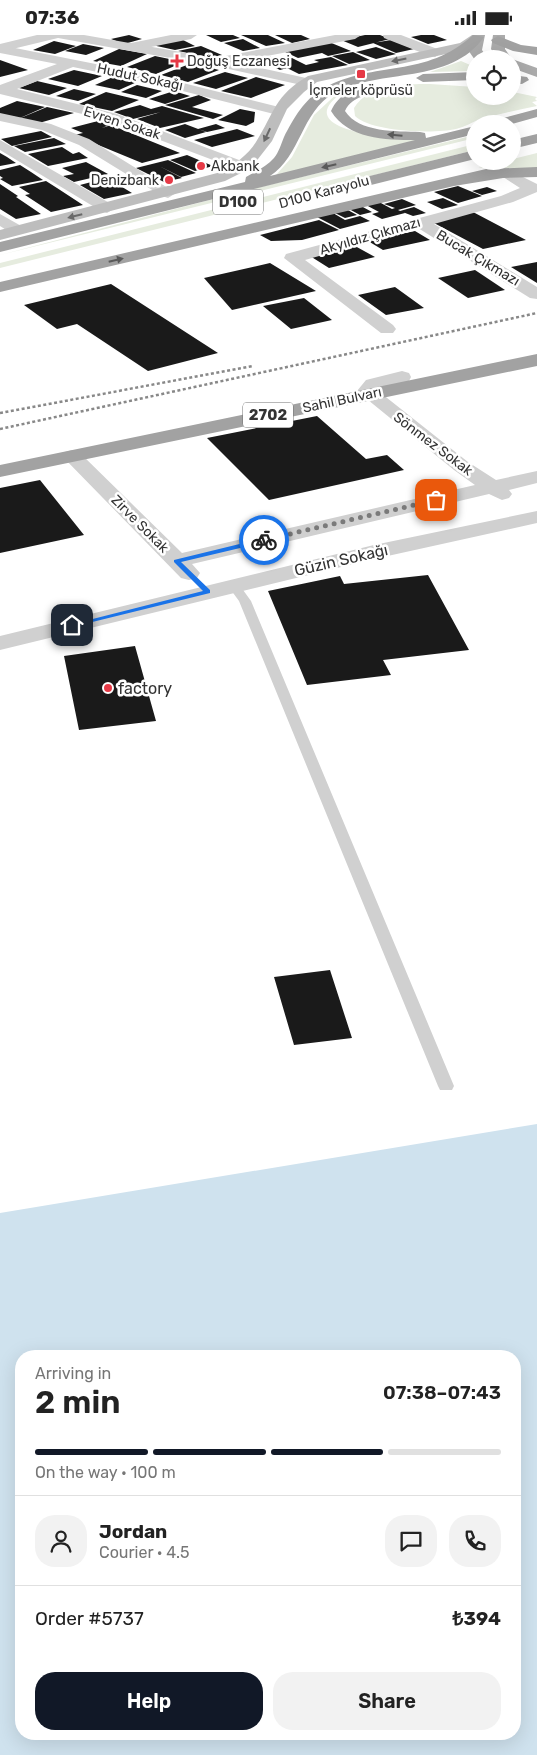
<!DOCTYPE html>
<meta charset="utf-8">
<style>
:root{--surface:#fff;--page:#f2f2f2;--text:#222;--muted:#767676;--line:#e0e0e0;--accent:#111827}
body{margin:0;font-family:Rubik,sans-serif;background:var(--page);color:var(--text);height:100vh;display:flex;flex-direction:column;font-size:19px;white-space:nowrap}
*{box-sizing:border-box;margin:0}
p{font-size:16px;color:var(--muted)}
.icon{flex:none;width:28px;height:28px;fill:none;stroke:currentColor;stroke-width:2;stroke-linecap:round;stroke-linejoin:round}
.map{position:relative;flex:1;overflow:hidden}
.details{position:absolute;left:15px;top:1315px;width:506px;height:390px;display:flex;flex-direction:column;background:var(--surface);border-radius:20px;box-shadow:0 5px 20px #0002}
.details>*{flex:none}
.controls{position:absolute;left:466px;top:15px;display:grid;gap:10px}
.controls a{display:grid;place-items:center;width:55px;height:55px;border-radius:50%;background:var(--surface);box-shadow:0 5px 20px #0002;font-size:25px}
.pin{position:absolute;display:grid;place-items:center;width:42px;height:42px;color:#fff;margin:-21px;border-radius:10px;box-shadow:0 2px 8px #0006}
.courier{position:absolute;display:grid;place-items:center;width:50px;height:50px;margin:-25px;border:4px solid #1a73e8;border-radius:50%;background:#fff;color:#222;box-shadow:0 1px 6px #0007}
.head em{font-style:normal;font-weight:600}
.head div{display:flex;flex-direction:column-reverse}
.head{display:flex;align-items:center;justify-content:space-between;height:85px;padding:0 20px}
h1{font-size:32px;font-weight:600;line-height:38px}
.bar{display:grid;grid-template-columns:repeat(4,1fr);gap:8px 5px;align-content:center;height:60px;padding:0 20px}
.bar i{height:6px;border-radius:4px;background:var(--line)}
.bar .on{background:var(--accent)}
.bar p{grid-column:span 4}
.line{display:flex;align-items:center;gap:12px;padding:0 20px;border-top:1px solid var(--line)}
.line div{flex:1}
.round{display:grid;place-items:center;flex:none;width:52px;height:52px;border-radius:20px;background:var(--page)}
.cta{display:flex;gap:10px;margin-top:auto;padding:10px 20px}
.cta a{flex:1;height:58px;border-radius:20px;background:var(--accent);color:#fff;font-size:20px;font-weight:600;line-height:58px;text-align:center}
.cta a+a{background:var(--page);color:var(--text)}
.status{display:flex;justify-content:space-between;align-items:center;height:35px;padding:0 25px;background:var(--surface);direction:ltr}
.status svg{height:14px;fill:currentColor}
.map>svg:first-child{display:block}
</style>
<div class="status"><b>07:36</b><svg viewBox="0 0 49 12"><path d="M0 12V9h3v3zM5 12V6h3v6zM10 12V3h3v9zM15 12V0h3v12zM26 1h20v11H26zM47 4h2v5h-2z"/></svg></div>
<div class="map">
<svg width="537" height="1720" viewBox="0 0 537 1720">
<rect width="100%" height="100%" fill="#fff"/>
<path fill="#e6ecdf" d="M 461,26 L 475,32 L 475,36 L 430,37 Z
M 430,49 L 475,52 L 475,61 L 512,61 L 513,57 L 537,62 L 535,64 L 537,66 L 532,67 L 537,71 C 518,75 499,79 481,84 C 472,87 465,92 456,94 C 434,99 371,97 355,81 L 354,73 C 369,49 405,49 430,49 Z
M 342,54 L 346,55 C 280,98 403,104 425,105 L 276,140 L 292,122 L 314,80 Z
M 475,100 L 475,103 L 0,220 L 244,156 Z
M 475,109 L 475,115 L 0,233 L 0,228 Z
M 537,118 L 537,133 L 478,133 L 512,126 L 513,124 Z"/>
<path fill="#cfe2ee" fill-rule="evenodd" d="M 537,1089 L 537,1720 L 0,1720 L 0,1178 ZM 21,1321 L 515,1321 L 515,1699 L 21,1699 Z"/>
<path fill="#1a1a1a" d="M 129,0 L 142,4 L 124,9 L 111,4 Z
M 206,0 L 233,0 L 240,3 L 221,7 Z
M 241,0 L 268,0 L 285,8 L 266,11 Z
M 275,0 L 301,0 L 310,4 L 292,8 Z
M 365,0 L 380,0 L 390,4 L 358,12 L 341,5 Z
M 421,0 L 434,0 L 447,5 L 428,9 L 411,2 Z
M 181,4 L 195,11 L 175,15 L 152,10 Z
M 243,4 L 260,13 L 243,16 L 224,8 Z
M 391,5 L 414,14 L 396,18 L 373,8 Z
M 54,6 L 76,11 L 55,19 L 33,15 Z
M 329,7 L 351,16 L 328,21 L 322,18 L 298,23 L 283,16 Z
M 83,9 L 104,13 L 86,20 L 65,16 Z
M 201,11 L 222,20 L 212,23 L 178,16 Z
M 376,12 L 396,19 L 376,24 L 356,17 Z
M 119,14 L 147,19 L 121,31 L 93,26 Z
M 353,17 L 370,25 L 349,29 L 332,21 Z
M 265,19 L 279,26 L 292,23 L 306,30 L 319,27 L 314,25 L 331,22 L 348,30 L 299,39 L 287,33 L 280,35 L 266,28 L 259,30 L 246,23 Z
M 155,21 L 184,27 L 156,39 L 127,32 Z
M 0,25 L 28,35 L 0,42 Z
M 192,28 L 219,35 L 188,47 L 161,40 Z
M 74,35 L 102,41 L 78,51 L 48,44 Z
M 225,37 L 248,43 L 216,54 L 193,48 Z
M 113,42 L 137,47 L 119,55 L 95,50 Z
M 256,42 L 285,50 L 251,63 L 221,56 Z
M 37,46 L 67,53 L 49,60 L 19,53 Z
M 137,50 L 162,56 L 146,63 L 121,57 Z
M 74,54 L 96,59 L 78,66 L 56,61 Z
M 174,56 L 190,61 L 165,69 L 149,64 Z
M 106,57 L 139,65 L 112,76 L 79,69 Z
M 199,60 L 211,65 L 192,72 L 223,80 L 213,84 L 165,70 Z
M 17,66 L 45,72 L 20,83 L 0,79 L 0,73 Z
M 140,70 L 151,74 L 162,71 L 204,83 L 160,93 L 137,84 L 161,77 L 133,84 L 114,77 Z
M 47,72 L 74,78 L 39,88 L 18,84 Z
M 240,74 L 255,77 L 254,87 L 246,91 L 218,85 Z
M 98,86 L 109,90 L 102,93 L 111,90 L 180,118 L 142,128 L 74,100 L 83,98 L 71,93 Z
M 185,89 L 206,97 L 185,103 L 165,95 Z
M 216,89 L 225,93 L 207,97 L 198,94 Z
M 237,94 L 255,101 L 212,112 L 194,105 Z
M 41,96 L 52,102 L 12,111 L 1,104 Z
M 54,103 L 66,109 L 25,117 L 14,111 Z
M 62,112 L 73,119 L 79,117 L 88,123 L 48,131 L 28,119 Z
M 0,118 L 7,122 L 16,128 L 0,131 Z
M 187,120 L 213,131 L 195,136 L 170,125 Z
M 168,125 L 196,138 L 181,142 L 159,131 L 182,143 L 164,147 L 136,133 Z
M 86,127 L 108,139 L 74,147 L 63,141 L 74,139 L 62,133 Z
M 20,130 L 31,137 L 43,145 L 12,151 L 0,144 L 3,143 L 0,141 L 0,135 Z
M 114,141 L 121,146 L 114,147 L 132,158 L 104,164 L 80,150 Z
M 46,146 L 57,153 L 83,170 L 51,177 L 25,160 L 30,159 L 19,152 Z
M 0,149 L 18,161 L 16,162 L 41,179 L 16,184 L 0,174 Z
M 458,151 L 482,161 L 458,168 L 434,157 Z
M 487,152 L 497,156 L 482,160 L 472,156 Z
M 443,163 L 458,170 L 442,174 L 427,167 Z
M 402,164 L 416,170 L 398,175 L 405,178 L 382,184 L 372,179 L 379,177 L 366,170 L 379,167 L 392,174 L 395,173 L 384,169 Z
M 361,171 L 372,177 L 360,180 L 349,174 Z
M 414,172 L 426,178 L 413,181 L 400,176 Z
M 346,174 L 357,180 L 345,183 L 333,177 Z
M 473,177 L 526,205 L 483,214 L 434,188 Z
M 333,178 L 345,185 L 360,181 L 370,186 L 340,194 L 317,182 Z
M 319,185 L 339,195 L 302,205 L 271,206 L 260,200 Z
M 415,196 L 430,205 L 383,215 L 368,206 Z
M 355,211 L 375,222 L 329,233 L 310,221 Z
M 537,227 L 537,248 L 511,232 Z
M 270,228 L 316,256 L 232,275 L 204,243 Z
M 475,235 L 505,255 L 468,263 L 438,243 Z
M 111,249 L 218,318 L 148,336 L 77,289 L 57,294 L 24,270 Z
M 395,252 L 424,273 L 386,280 L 358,260 Z
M 304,263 L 332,285 L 291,294 L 263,271 Z
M 317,381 L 366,424 L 387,420 L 404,435 L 269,465 L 207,403 Z
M 40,445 L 84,500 L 0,518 L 0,453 Z
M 428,540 L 469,615 L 383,625 L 391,640 L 307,650 L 268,556 L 340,541 L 344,549 Z
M 135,611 L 156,686 L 79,695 L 64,621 Z
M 330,935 L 352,1003 L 294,1010 L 274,942 Z"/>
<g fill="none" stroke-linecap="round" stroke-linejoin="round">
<path fill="#d0d0d0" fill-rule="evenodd" d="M 234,547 L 238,548 L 251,566 L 454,1051 L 452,1055 L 440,1055 L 438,1051 L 239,566 L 228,551 Z"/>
<path fill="#d0d0d0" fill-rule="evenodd" d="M 171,0 L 197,0 L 191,4 L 131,16 L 124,12 L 126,9 Z
M 335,0 L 361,0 L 355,4 L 215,31 L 208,27 L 215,23 Z
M 383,0 L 401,0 L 440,15 L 442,18 L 435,22 L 430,21 L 384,3 Z
M 0,10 L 151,40 L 283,73 L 285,76 L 278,80 L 151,48 L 73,32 L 17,54 L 117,79 L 247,128 L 250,131 L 242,136 L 107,85 L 0,59 L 0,50 L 57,29 L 0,18 Z
M 0,78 L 51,89 L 89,104 L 176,158 L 168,163 L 162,161 L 79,110 L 42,95 L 0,86 Z
M 0,105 L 113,170 L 115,173 L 107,178 L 101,176 L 0,115 Z
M 505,133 L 537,149 L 537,157 L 513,167 L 434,189 L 537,252 L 537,264 L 530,263 L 418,193 L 305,225 L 393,290 L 396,294 L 393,298 L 381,298 L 284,223 L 286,219 L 501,161 L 520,153 L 497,138 Z
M 0,179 L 23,192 L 25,195 L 23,198 L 11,198 L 0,191 Z
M 402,336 L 409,338 L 411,342 L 409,346 L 377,355 L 468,427 L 496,445 L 537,436 L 537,448 L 509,455 L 512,459 L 509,463 L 502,465 L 489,459 L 192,529 L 200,538 L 197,543 L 189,545 L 181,543 L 62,421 L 65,417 L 72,415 L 79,417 L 182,518 L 475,450 L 454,435 L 357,356 L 366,345 Z
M 537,476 L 537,488 L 374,524 L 0,615 L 0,601 L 374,510 Z"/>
<path fill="#d0d0d0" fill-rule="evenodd" d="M 37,0 L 84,0 L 215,23 L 306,43 L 313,47 L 306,51 L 215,31 L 58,3 L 0,17 L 0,9 Z"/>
<path fill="#bdbdbd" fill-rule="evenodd" d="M 472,0 L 483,0 L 484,2 L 469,14 L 317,47 L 304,57 L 287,74 L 272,106 L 258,124 L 243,137 L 225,146 L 0,205 L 0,195 L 221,137 C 234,130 248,120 256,107 C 275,77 274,61 308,41 L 460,8 Z"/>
<path fill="#ababab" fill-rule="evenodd" d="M 473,0 L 485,0 L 482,15 L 488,24 L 475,25 L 468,15 Z
M 493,0 L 505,0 L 505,14 L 512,24 L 498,24 L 491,14 Z
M 512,24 L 537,33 L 537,42 L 512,33 Z"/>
<path fill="#a2a2a2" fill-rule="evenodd" d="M 473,0 L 484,2 C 450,50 381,33 334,58 C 301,77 301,121 270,141 L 415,105 C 385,105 348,104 331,76 C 339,59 353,53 371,49 L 378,53 C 369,63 353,59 345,76 C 359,98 397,96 420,97 L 425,98 L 426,103 L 475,91 L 475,99 L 0,217 L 0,207 L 245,147 L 246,142 C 255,137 267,131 274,123 C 279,117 281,109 284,102 C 293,84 305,63 324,53 C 375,25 425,44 473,0 Z
M 498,1 L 521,10 L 537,12 L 537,20 L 513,16 L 493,8 L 491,5 Z
M 475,37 L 475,45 L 423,47 L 416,43 L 423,39 Z
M 512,40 L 527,42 L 529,45 L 522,49 L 512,48 Z
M 537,74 L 537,82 L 512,89 L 490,89 L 492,86 Z
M 537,99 L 537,108 L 512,114 L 512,105 Z
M 475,115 L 475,124 L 323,162 L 315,157 L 317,154 Z
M 537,132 L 537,142 L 503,143 L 454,151 L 0,257 L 0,247 L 486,134 Z
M 537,319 L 537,331 L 0,442 L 0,430 Z"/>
<path stroke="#888" stroke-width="2.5" stroke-dasharray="3 2.5" stroke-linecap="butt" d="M 0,378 L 253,331
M 0,394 L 537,278"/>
</g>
<defs><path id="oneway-solid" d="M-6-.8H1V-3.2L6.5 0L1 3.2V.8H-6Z" transform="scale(1.25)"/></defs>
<g fill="#6a6a6a">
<use href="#oneway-solid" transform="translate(399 25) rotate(169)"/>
<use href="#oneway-solid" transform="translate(267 100) rotate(115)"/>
<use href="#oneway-solid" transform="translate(75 181) rotate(166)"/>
</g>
<g fill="#5a5a5a">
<use href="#oneway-solid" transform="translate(395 100) rotate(-175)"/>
<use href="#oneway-solid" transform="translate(329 131) rotate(167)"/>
<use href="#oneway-solid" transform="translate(116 225) rotate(-13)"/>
</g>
<path fill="#1a73e8" d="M 264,503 L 266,507 L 181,527 L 210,555 L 210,558 L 72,592 L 69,590 L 203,556 L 174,527 L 174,525 Z"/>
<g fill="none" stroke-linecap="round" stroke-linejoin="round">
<path stroke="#7a7a7a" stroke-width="5" stroke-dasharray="0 9" d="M 264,505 L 436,465"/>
</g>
<g fill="#e63946" stroke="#fff" stroke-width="2">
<path d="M174.5 18.5h5v5h5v5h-5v5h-5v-5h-5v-5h5z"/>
<rect x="356" y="34" width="10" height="10" rx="2.5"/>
<circle cx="201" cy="131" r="5"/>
<circle cx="169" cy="145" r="5"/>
<circle cx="108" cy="653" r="5"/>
</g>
<g text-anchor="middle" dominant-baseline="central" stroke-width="5" stroke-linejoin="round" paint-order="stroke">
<g font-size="14" fill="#333" stroke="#fff" text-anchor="start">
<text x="187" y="26">Doğuş Eczanesi</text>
<text x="361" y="55" text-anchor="middle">İçmeler köprüsü</text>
<text x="211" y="131">Akbank</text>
<text x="159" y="145" text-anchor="end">Denizbank</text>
</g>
<g font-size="14" fill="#333" stroke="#fff">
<text transform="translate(140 42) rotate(12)">Hudut Sokağı</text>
<text transform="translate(122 88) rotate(18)">Evren Sokak</text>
<text transform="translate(324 157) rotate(-15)">D100 Karayolu</text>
<text transform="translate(370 201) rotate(-16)">Akyıldız Çıkmazı</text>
<text transform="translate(478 223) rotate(31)">Bucak Çıkmazı</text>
<text transform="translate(342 365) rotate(-12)">Sahil Bulvarı</text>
<text transform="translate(433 409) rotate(37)">Sönmez Sokak</text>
<text transform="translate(140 489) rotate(45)">Zirve Sokak</text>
</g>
<g fill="#fff" stroke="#707070" stroke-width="1">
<rect x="213" y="154.5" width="50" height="25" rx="4"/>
<rect x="243" y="367.5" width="50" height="25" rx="4"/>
</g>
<g font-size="15" font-weight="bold" fill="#333">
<text x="238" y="167">D100</text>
<text x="268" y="380">2702</text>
</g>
<g font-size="16" fill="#333" stroke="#fff">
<text transform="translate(341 525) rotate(-13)">Güzin Sokağı</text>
</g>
<g font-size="16" fill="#333" stroke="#fff" text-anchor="start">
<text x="118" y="653">factory</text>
</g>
</g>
</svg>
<div class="controls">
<a><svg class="icon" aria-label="locate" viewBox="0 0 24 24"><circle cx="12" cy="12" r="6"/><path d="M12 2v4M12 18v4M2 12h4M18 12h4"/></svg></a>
<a><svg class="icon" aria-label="layers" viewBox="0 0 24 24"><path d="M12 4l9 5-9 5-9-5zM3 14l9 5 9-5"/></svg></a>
</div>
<div class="pin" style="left:436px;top:465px;background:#ea580c"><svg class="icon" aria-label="bag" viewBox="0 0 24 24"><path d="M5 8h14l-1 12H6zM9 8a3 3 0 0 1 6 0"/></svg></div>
<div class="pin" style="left:72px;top:590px;background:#1f2937"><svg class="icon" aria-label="home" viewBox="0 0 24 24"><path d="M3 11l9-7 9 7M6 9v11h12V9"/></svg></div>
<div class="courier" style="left:264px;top:505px"><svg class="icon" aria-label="bike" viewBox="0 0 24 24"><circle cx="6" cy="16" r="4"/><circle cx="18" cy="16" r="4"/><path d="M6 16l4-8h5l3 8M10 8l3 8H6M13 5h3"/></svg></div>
<section class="details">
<div class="head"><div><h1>2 min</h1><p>Arriving in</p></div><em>07:38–07:43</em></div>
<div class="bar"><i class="on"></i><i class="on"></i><i class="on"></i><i></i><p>On the way · 100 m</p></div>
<div class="line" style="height:90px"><a class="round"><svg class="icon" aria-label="person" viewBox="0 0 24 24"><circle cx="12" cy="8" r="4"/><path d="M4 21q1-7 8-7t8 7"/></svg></a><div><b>Jordan</b><p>Courier · 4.5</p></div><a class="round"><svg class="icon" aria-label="chat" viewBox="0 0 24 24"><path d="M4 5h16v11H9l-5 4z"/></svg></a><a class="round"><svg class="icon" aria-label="phone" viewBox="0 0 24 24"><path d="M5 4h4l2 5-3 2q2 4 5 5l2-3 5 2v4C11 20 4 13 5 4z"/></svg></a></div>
<div class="line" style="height:65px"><div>Order #5737</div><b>₺394</b></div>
<div class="cta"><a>Help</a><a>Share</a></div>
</section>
</div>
